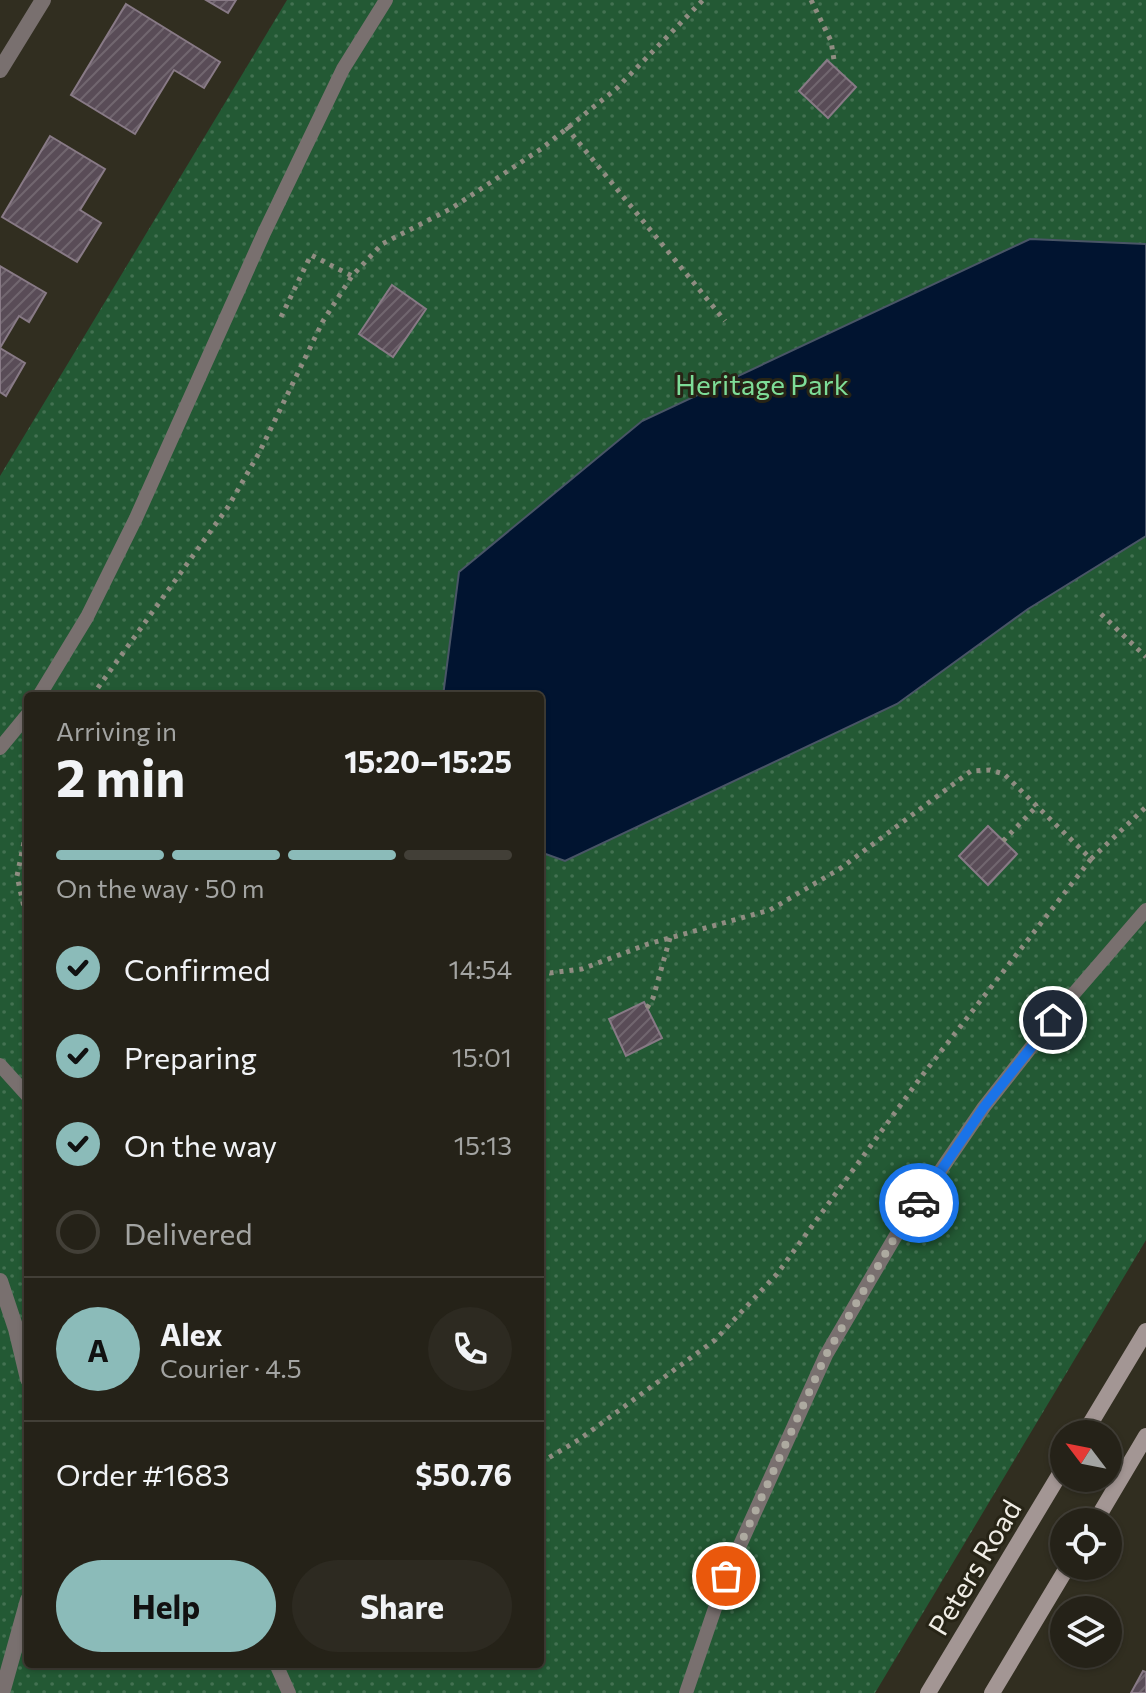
<!DOCTYPE html>
<meta charset="utf-8">
<style>
:root{--surface:#252218;--page:#2d2a21;--text:#f1f3f6;--muted:#a3a4a2;--line:#423f37;--accent:#8bbbb9}
body{margin:0;font-family:Commissioner,sans-serif;background:var(--page);color:var(--text);height:100vh;display:flex;flex-direction:column;font-size:30px;white-space:nowrap}
*{box-sizing:border-box;margin:0}
p{font-size:26px;color:var(--muted)}
.icon{flex:none;width:44px;height:44px;fill:none;stroke:currentColor;stroke-width:2;stroke-linecap:round;stroke-linejoin:round}
.map{position:relative;flex:1;overflow:hidden}
.side{position:absolute;left:24px;top:692px;width:520px;height:976px;display:flex;flex-direction:column;background:var(--surface);border-radius:8px;box-shadow:0 2px 6px #0004,0 0 0 2px var(--line)}
.side>*{flex:none}
.needle{width:52px;rotate:302deg}
.buttons{position:absolute;left:1050px;top:1420px;display:grid;gap:16px}
.buttons a{display:grid;place-items:center;width:72px;height:72px;border-radius:50%;background:var(--surface);box-shadow:0 2px 6px #0004,0 0 0 2px var(--line);font-size:40px}
.pin{position:absolute;display:grid;place-items:center;width:68px;height:68px;color:#fff;margin:-34px;border:4px solid #fff;border-radius:50%;box-shadow:0 2px 8px #0007}
.courier{position:absolute;display:grid;place-items:center;width:80px;height:80px;margin:-40px;border:6px solid #1a73e8;border-radius:50%;background:#fff;color:#222;box-shadow:0 2px 10px #0007}
.summary em{font-style:normal;font-weight:700}
.summary div{display:flex;flex-direction:column-reverse}
.summary{display:flex;align-items:center;justify-content:space-between;height:136px;padding:0 32px}
h1{font-size:52px;font-weight:700;line-height:60px}
.bar{display:grid;grid-template-columns:repeat(4,1fr);gap:12px 8px;align-content:center;height:96px;padding:0 32px}
.bar i{height:10px;border-radius:6px;background:var(--line)}
.bar .on{background:var(--accent)}
.bar p{grid-column:span 4}
.line{display:flex;align-items:center;gap:20px;padding:0 32px;border-top:2px solid var(--line)}
.line div{flex:1}
.round{display:grid;place-items:center;flex:none;width:84px;height:84px;border-radius:42px;background:var(--page)}
ol{padding:0 32px;list-style:none}
li{display:flex;align-items:center;gap:24px;height:88px}
li p{margin-inline-start:auto}
li .icon{padding:8px;border-radius:50%;background:var(--accent);color:#111;stroke-width:4}
li:last-child{color:var(--muted)}
li i{width:44px;height:44px;border:4px solid var(--line);border-radius:50%}
.button{display:flex;gap:16px;margin-top:auto;padding:16px 32px}
.button a{flex:1;height:92px;border-radius:48px;background:var(--accent);color:#111;font-size:32px;font-weight:700;line-height:92px;text-align:center}
.button a+a{background:var(--page);color:var(--text)}
.map>svg:first-child{display:block}
</style>
<div class="map">
<svg width="1146" height="1693" viewBox="0 0 1146 1693">
<defs>
<pattern id="park-dots" width="8" height="8" patternUnits="userSpaceOnUse" patternTransform="scale(2)"><rect width="8" height="8" fill="#235934"/><path d="M2 2h.1M6 6h.1" fill="none" stroke="#437151" stroke-width="1.8" stroke-linecap="round"/></pattern>
<pattern id="building-hatch" width="6" height="6" patternUnits="userSpaceOnUse" patternTransform="scale(2)"><rect width="6" height="6" fill="#594c57"/><path d="M-1 1l2-2M0 6l6-6M5 7l2-2" fill="none" stroke="#71666f"/></pattern>
</defs>
<rect width="100%" height="100%" fill="#312e20"/>
<path fill="url(#park-dots)" fill-rule="evenodd" d="M 287,0 L 1146,0 L 1146,1240 L 875,1693 L 0,1693 L 0,476 ZM 28,696 L 540,696 L 540,1664 L 28,1664 Z"/>
<path fill="#011430" stroke="#495566" stroke-width="2" d="M 1030,239 L 1146,244 L 1146,536 L 1028,609 L 897,704 L 565,861 L 540,852 L 540,696 L 443,696 L 459,572 L 642,421 Z"/>
<path fill="url(#building-hatch)" stroke="#887a86" stroke-width="2" d="M 206,0 L 236,0 L 228,13 Z
M 126,4 L 220,62 L 204,88 L 174,70 L 135,134 L 71,95 Z
M 827,60 L 856,87 L 828,118 L 799,91 Z
M 50,136 L 105,169 L 80,210 L 101,223 L 77,262 L 2,217 Z
M 0,266 L 46,293 L 29,322 L 19,316 L 0,348 L 25,363 L 6,396 L 0,392 Z
M 392,285 L 426,309 L 393,357 L 359,334 Z
M 988,826 L 1017,854 L 988,885 L 959,856 Z
M 644,1002 L 662,1038 L 626,1056 L 609,1019 Z
M 1143,1671 L 1146,1672 L 1146,1693 L 1131,1693 Z"/>
<g fill="none" stroke-linecap="round" stroke-linejoin="round">
<path stroke="#908d82" stroke-width="5" stroke-dasharray="4 6" stroke-linecap="butt" d="M 811,0 L 831,41 L 834,60
M 566,127 L 725,321
M 281,317 L 311,255 L 352,276 L 382,244 L 452,208 L 541,149 L 616,89 L 703,0
M 1101,614 L 1146,657
M 92,696 L 228,507 L 259,453 L 323,321 L 352,276
M 28,823 L 17,876 L 28,925
M 1003,841 L 1038,805
M 1091,859 L 1146,807
M 540,970 L 550,973 L 582,969 L 648,944 L 770,910 L 841,868 L 971,771 L 990,770 L 1004,774 L 1091,859 L 921,1077 L 777,1274 L 715,1340 L 580,1439 L 540,1463
M 647,1008 L 653,998 L 670,938"/>
<path stroke="#79706f" stroke-width="14" d="M 39,696 L 87,617 L 136,518 L 264,233 L 343,69 L 386,0
M 0,748 L 28,714
M 0,1065 L 28,1096
M 276,1664 L 289,1693
M 686,1693 L 726,1576 L 826,1355 L 895,1237 L 984,1107 L 1070,998 L 1146,910"/>
<path stroke="#79706f" stroke-width="16" d="M 0,70 L 43,0
M 0,1281 L 16,1329 L 28,1379
M 2,1693 L 28,1600"/>
<path stroke="#a39694" stroke-width="16" d="M 1084,1434 L 1146,1331
M 1095,1522 L 1146,1436
M 928,1693 L 1064,1467
M 992,1693 L 1068,1566"/>
</g>
<g fill="none" stroke-linecap="round" stroke-linejoin="round">
<path stroke="#adaaa0" stroke-width="8" stroke-dasharray="0 14.4" d="M 726,1576 L 826,1355 L 895,1237 L 919,1203"/>
<path stroke="#1a73e8" stroke-width="10" d="M 919,1203 L 984,1107 L 1053,1020"/>
</g>
<g text-anchor="middle" dominant-baseline="central" stroke-width="6" stroke-linejoin="round" paint-order="stroke">
<g font-size="28" fill="#7edd98" stroke="#272416">
<text x="762" y="384">Heritage Park</text>
</g>
<g font-size="28" fill="#f0ede5" stroke="#272416">
<text transform="translate(974 1567) rotate(-59)">Peters Road</text>
</g>
</g>
</svg>
<div class="buttons">
<a><svg class="needle" viewBox="-14 -14 28 28"><path d="M0-13l5 13h-10z" fill="#e53935"/><path d="M0 13l5-13h-10z" fill="#a3a4a2"/></svg></a>
<a><svg class="icon" aria-label="locate" viewBox="0 0 24 24"><circle cx="12" cy="12" r="6"/><path d="M12 2v4M12 18v4M2 12h4M18 12h4"/></svg></a>
<a><svg class="icon" aria-label="layers" viewBox="0 0 24 24"><path d="M12 4l9 5-9 5-9-5zM3 14l9 5 9-5"/></svg></a>
</div>
<div class="pin" style="left:726px;top:1576px;background:#ea580c"><svg class="icon" aria-label="bag" viewBox="0 0 24 24"><path d="M5 8h14l-1 12H6zM9 8a3 3 0 0 1 6 0"/></svg></div>
<div class="pin" style="left:1053px;top:1020px;background:#1f2937"><svg class="icon" aria-label="home" viewBox="0 0 24 24"><path d="M3 11l9-7 9 7M6 9v11h12V9"/></svg></div>
<div class="courier" style="left:919px;top:1203px"><svg class="icon" aria-label="car" viewBox="0 0 24 24"><path d="M5 17H2v-5l4-1 3-4h7l3 4 3 1v5h-3M9 17h6M6 11h13"/><circle cx="7" cy="17" r="2"/><circle cx="17" cy="17" r="2"/></svg></div>
<section class="side">
<div class="summary"><div><h1>2 min</h1><p>Arriving in</p></div><em>15:20–15:25</em></div>
<div class="bar"><i class="on"></i><i class="on"></i><i class="on"></i><i></i><p>On the way · 50 m</p></div>
<ol>
<li><svg class="icon" aria-label="check" viewBox="0 0 24 24"><path d="M5 12l5 5 9-10"/></svg>Confirmed<p>14:54</p></li>
<li><svg class="icon" aria-label="check" viewBox="0 0 24 24"><path d="M5 12l5 5 9-10"/></svg>Preparing<p>15:01</p></li>
<li><svg class="icon" aria-label="check" viewBox="0 0 24 24"><path d="M5 12l5 5 9-10"/></svg>On the way<p>15:13</p></li>
<li><i></i>Delivered</li>
</ol>
<div class="line" style="height:144px"><b class="round" style="background:var(--accent);color:#111">A</b><div><b>Alex</b><p>Courier · 4.5</p></div><a class="round"><svg class="icon" aria-label="phone" viewBox="0 0 24 24"><path d="M5 4h4l2 5-3 2q2 4 5 5l2-3 5 2v4C11 20 4 13 5 4z"/></svg></a></div>
<div class="line" style="height:104px"><div>Order #1683</div><b>$50.76</b></div>
<div class="button"><a>Help</a><a>Share</a></div>
</section>
</div>
